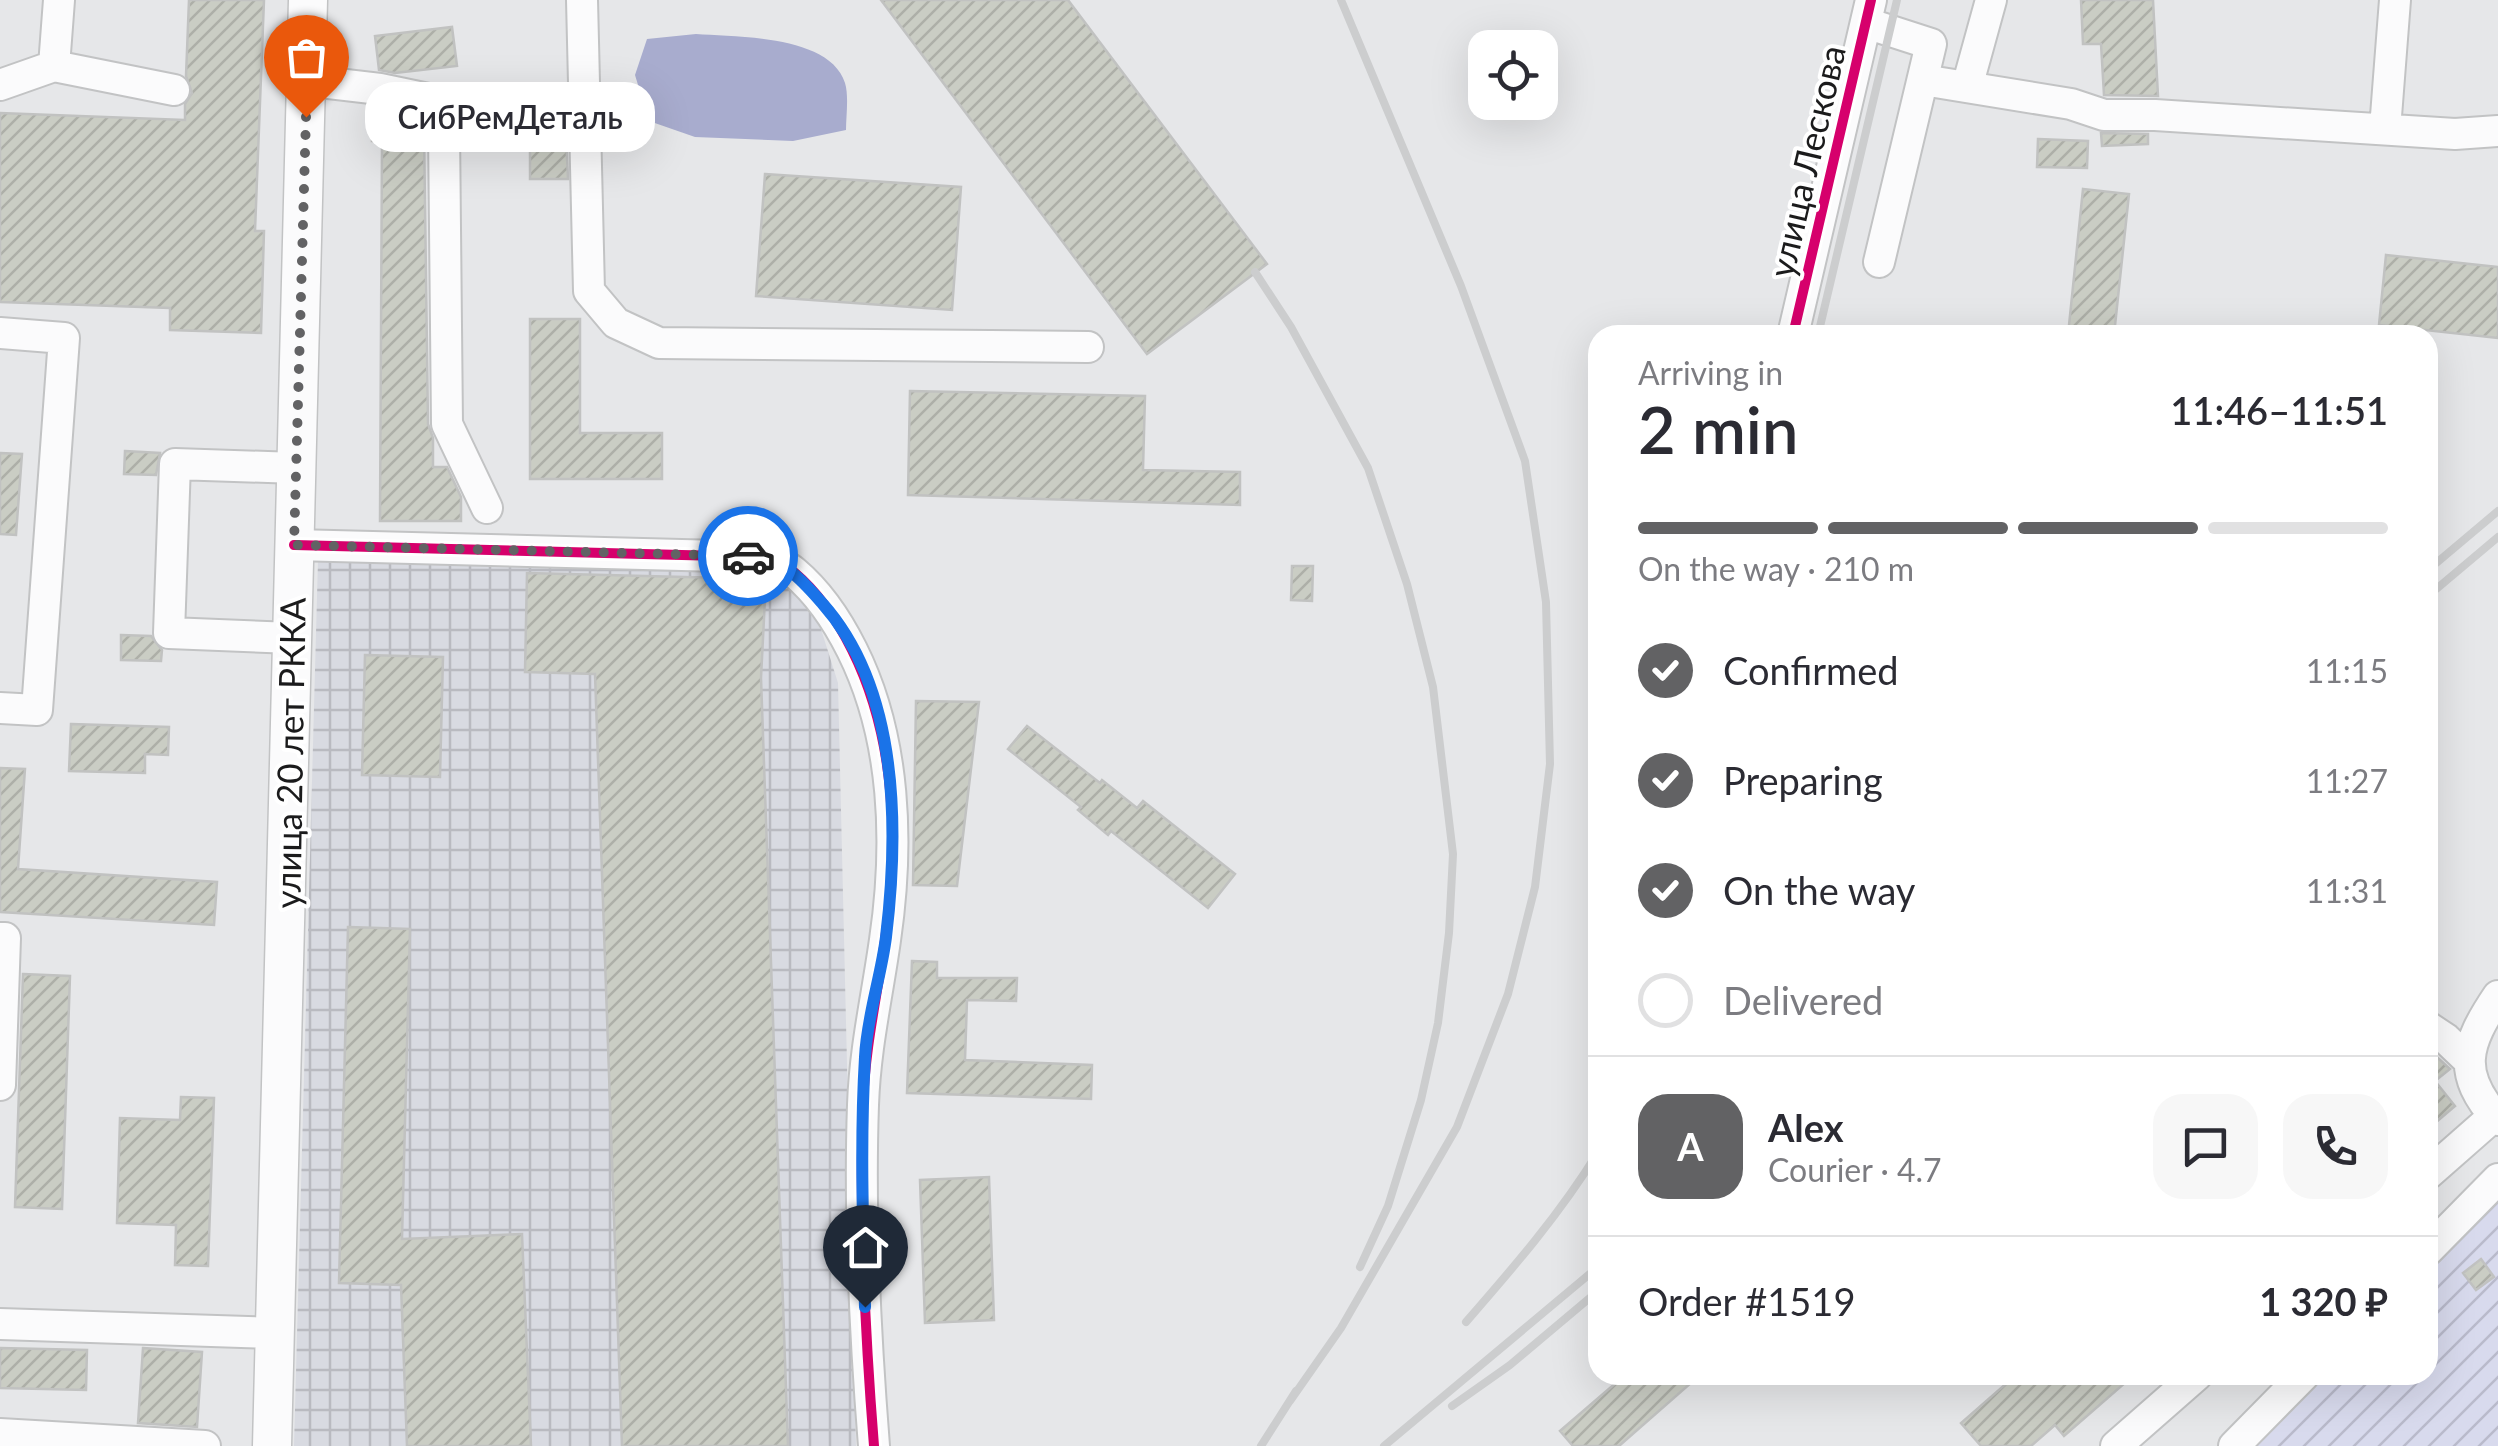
<!DOCTYPE html>
<meta charset="utf-8">
<style>
:root{--surface:#fff;--page:#f7f7f7;--text:#2b2b33;--muted:#7c7c81;--line:#e1e1e2;--accent:#626264}
body{margin:0;font-family:Lato,sans-serif;background:var(--page);color:var(--text);height:100vh;display:flex;flex-direction:column;font-size:38px;white-space:nowrap}
*{box-sizing:border-box;margin:0}
p{font-size:32px;color:var(--muted)}
.icon{flex:none;width:55px;height:55px;fill:none;stroke:currentColor;stroke-width:2;stroke-linecap:round;stroke-linejoin:round}
.map{position:relative;flex:1;overflow:hidden}
.drawer{position:absolute;left:1588px;top:325px;width:850px;height:1060px;display:flex;flex-direction:column;background:var(--surface);border-radius:30px;box-shadow:0 10px 40px #0002}
.drawer>*{flex:none}
.tools{position:absolute;left:1468px;top:30px;display:grid;gap:20px}
.tools a{display:grid;place-items:center;width:90px;height:90px;border-radius:20px;background:var(--surface);box-shadow:0 10px 40px #0002;font-size:50px}
.pin{position:absolute;display:grid;place-items:center;width:85px;height:85px;color:#fff;margin:-102px -42px;border-radius:50% 50% 50% 0;rotate:-45deg;box-shadow:0 0 10px #0007}
.pin .icon{rotate:45deg}
.courier{position:absolute;display:grid;place-items:center;width:100px;height:100px;margin:-50px;border:8px solid #1a73e8;border-radius:50%;background:#fff;color:#222;box-shadow:0 2px 12px #0007}
.bubble{position:absolute;height:70px;border-radius:30px;background:var(--surface);box-shadow:0 10px 40px #0002;font-size:32px;font-weight:600;line-height:70px;text-align:center}
.head em{font-style:normal;font-weight:600}
.head div{display:flex;flex-direction:column-reverse}
.head{display:flex;align-items:center;justify-content:space-between;height:170px;padding:0 50px}
h1{font-size:65px;font-weight:600;line-height:75px}
.bar{display:grid;grid-template-columns:repeat(4,1fr);gap:15px 10px;align-content:center;height:120px;padding:0 50px}
.bar i{height:12px;border-radius:8px;background:var(--line)}
.bar .on{background:var(--accent)}
.bar p{grid-column:span 4}
.line{display:flex;align-items:center;gap:25px;padding:0 50px;border-top:2px solid var(--line)}
.line div{flex:1}
.round{display:grid;place-items:center;flex:none;width:105px;height:105px;border-radius:30px;background:var(--page)}
ol{padding:0 50px;list-style:none}
li{display:flex;align-items:center;gap:30px;height:110px}
li p{margin-inline-start:auto}
li .icon{padding:10px;border-radius:50%;background:var(--accent);color:#fff;stroke-width:4}
li:last-child{color:var(--muted)}
li i{width:55px;height:55px;border:5px solid var(--line);border-radius:50%}
.map>svg:first-child{display:block}
</style>
<div class="map">
<svg width="2498" height="1446" viewBox="0 0 2498 1446">
<defs>
<pattern id="industrial-grid" width="8" height="8" patternUnits="userSpaceOnUse" patternTransform="scale(2.5)"><rect width="8" height="8" fill="#d8dae1"/><path d="M0 4h8M4 0v8" fill="none" stroke="#b9bac0"/></pattern>
<pattern id="garden-furrows" width="10" height="10" patternUnits="userSpaceOnUse" patternTransform="scale(2.5)"><rect width="10" height="10" fill="#d8daed"/><path d="M-1 1l2-2M0 10L10 0M9 11l2-2" fill="none" stroke="#b9bacb"/></pattern>
<pattern id="building-hatch" width="6" height="6" patternUnits="userSpaceOnUse" patternTransform="scale(2.5)"><rect width="6" height="6" fill="#cacdc4"/><path d="M-1 1l2-2M0 6l6-6M5 7l2-2" fill="none" stroke="#adafa8"/></pattern>
</defs>
<rect width="100%" height="100%" fill="#e6e7e9"/>
<path fill="url(#industrial-grid)" d="M 318,560 L 752,566 L 781,574 L 815,610 L 838,683 L 856,1446 L 294,1446 Z"/>
<path fill="url(#garden-furrows)" d="M 2498,1195 L 2498,1446 L 2244,1446 L 2316,1375 L 2428,1375 L 2428,1265 Z"/>
<path fill="#a8acce" d="M 696,34 C 737,37 830,35 845,83 C 849,96 846,116 846,130 L 793,141 L 695,137 L 649,121 L 635,75 L 647,39 Z"/>
<path fill="url(#building-hatch)" stroke="#c1c2c1" stroke-width="2.5" d="M 189,0 L 264,0 L 255,231 L 264,231 L 261,333 L 170,330 L 170,308 L 0,302 L 0,113 L 185,120 L 185,104 L 192,93 L 186,76 Z
M 881,0 L 1068,0 L 1267,264 L 1147,354 Z
M 2081,0 L 2153,0 L 2158,96 L 2104,95 L 2101,44 L 2083,44 Z
M 452,27 L 457,66 L 395,73 L 379,70 L 375,36 Z
M 372,112 L 419,116 L 424,129 L 428,424 L 433,438 L 433,467 L 447,467 L 461,497 L 461,521 L 380,521 L 382,141 L 372,141 Z
M 530,133 L 566,133 L 568,179 L 530,179 Z
M 2101,133 L 2148,134 L 2148,144 L 2102,146 Z
M 2038,139 L 2088,141 L 2087,168 L 2037,167 Z
M 765,174 L 961,187 L 952,310 L 756,296 Z
M 2083,189 L 2129,194 L 2114,335 L 2068,335 Z
M 2386,255 L 2498,267 L 2498,338 L 2379,325 Z
M 530,319 L 580,319 L 580,433 L 662,433 L 662,479 L 530,479 Z
M 910,391 L 1145,396 L 1143,470 L 1240,472 L 1240,505 L 908,495 Z
M 125,451 L 160,453 L 156,475 L 124,474 Z
M 0,453 L 22,454 L 16,535 L 0,534 Z
M 1292,566 L 1313,566 L 1312,601 L 1291,600 Z
M 527,573 L 766,579 L 761,678 L 788,1446 L 622,1446 L 595,674 L 525,672 Z
M 121,635 L 151,636 L 162,650 L 161,661 L 121,660 Z
M 365,655 L 443,657 L 440,777 L 362,775 Z
M 916,701 L 979,702 L 957,886 L 913,885 Z
M 71,724 L 169,727 L 168,755 L 145,754 L 145,773 L 69,771 Z
M 1027,726 L 1100,783 L 1102,780 L 1137,808 L 1143,801 L 1235,874 L 1208,908 L 1111,831 L 1108,835 L 1078,810 L 1081,807 L 1008,749 Z
M 0,768 L 25,769 L 18,869 L 217,882 L 214,925 L 0,912 Z
M 348,927 L 410,929 L 402,1239 L 522,1234 L 531,1446 L 407,1446 L 401,1285 L 339,1283 Z
M 912,961 L 937,962 L 937,978 L 1017,978 L 1016,1001 L 967,1000 L 965,1060 L 1092,1065 L 1091,1099 L 907,1093 Z
M 23,974 L 70,976 L 62,1209 L 15,1207 Z
M 2428,1049 L 2450,1069 L 2435,1081 L 2455,1106 L 2428,1129 Z
M 181,1097 L 214,1098 L 208,1266 L 175,1265 L 176,1225 L 117,1223 L 120,1118 L 180,1120 Z
M 989,1177 L 994,1320 L 925,1323 L 920,1180 Z
M 2481,1259 L 2494,1277 L 2476,1290 L 2463,1273 Z
M 0,1348 L 87,1350 L 86,1390 L 0,1388 Z
M 143,1348 L 202,1352 L 197,1427 L 138,1423 Z
M 1625,1375 L 1700,1375 L 1619,1446 L 1573,1446 L 1560,1431 Z
M 2016,1375 L 2134,1375 L 2064,1436 L 2055,1425 L 2031,1446 L 1981,1446 L 1961,1423 Z"/>
<g fill="none" stroke-linecap="round" stroke-linejoin="round">
<defs>
<path id="minor" d="M 59,0 L 54,66 L 174,90
M 582,0 L 589,291 L 616,323 L 659,343 L 1088,347
M 1866,23 L 1931,44 L 1879,262
M 303,80 L 380,89 L 433,100 L 444,129 L 447,424 L 487,508
M 1923,80 L 2071,104 L 2104,115 L 2155,115 L 2455,134 L 2498,131
M 0,85 L 54,66
M 1967,87 L 1991,0
M 2385,129 L 2395,0
M 0,333 L 64,338 L 37,710 L 0,708
M 1793,335 L 1871,0
M 294,545 L 759,557 C 770,561 785,564 794,572 C 819,593 838,622 852,650 C 896,738 899,844 885,940 C 877,997 865,1047 863,1105 C 859,1219 865,1333 874,1446
M 292,638 L 169,633 L 175,464 L 296,468
M 0,938 L 5,938 L 0,1085
M 2498,996 C 2465,1045 2456,1073 2498,1120
M 2428,1027 L 2446,1039 L 2467,1059
M 2428,1174 L 2494,1116
M 2428,1250 L 2498,1179
M 0,1324 L 275,1333
M 0,1434 L 205,1446
M 2116,1446 L 2197,1375
M 2234,1446 L 2304,1375"/>
<path id="major" d="M 272,1446 L 308,0"/>
</defs>
<use href="#minor" stroke="#c2c3c4" stroke-width="34"/>
<use href="#major" stroke="#c2c3c4" stroke-width="41"/>
<use href="#minor" stroke="#fbfbfc" stroke-width="30"/>
<use href="#major" stroke="#fbfbfc" stroke-width="38"/>
<path stroke="#cccdce" stroke-width="8" d="M 1255,272 L 1291,327 L 1368,468 L 1407,584 L 1433,687 L 1453,854 L 1449,933 L 1438,1023 L 1421,1100 L 1388,1206 L 1360,1267
M 1818,335 L 1897,0
M 2428,570 L 2498,511
M 2428,596 L 2498,537
M 1466,1322 C 1513,1268 1560,1214 1598,1152
M 1290,1401 L 1341,1328 L 1457,1127 L 1508,994 L 1535,887 L 1550,764 L 1546,602 L 1525,461 L 1461,286 L 1341,0
M 1452,1406 L 1510,1365 L 1598,1291
M 1261,1446 L 1296,1391
M 1384,1446 L 1598,1267"/>
<defs>
<path id="cycleway" d="M 1793,335 L 1871,0
M 294,545 L 759,557 C 770,561 785,564 794,572 C 819,593 838,622 852,650 C 896,738 899,844 885,940 C 877,997 865,1047 863,1105 C 859,1219 865,1333 874,1446"/>
</defs>
<use href="#cycleway" stroke="#fff" stroke-width="16"/>
<use href="#cycleway" stroke="#d6006c" stroke-width="10"/>
</g>
<g fill="none" stroke-linecap="round" stroke-linejoin="round">
<path stroke="#626264" stroke-width="10" stroke-dasharray="0 18" d="M 306,117 L 294,545 L 748,556"/>
<path stroke="#1a73e8" stroke-width="12" d="M 748,556 C 782,557 801,579 822,603 C 899,689 899,829 886,937 C 881,977 867,1016 865,1057 C 860,1140 863,1223 865,1307"/>
</g>
<g text-anchor="middle" dominant-baseline="central" stroke-width="8" stroke-linejoin="round" paint-order="stroke">
<g font-size="35" fill="#1b1b1c" stroke="#fff">
<text transform="translate(1806 161) rotate(-77)">улица Лескова</text>
<text transform="translate(289 753) rotate(-89)">улица 20 лет РККА</text>
</g>
</g>
</svg>
<div class="tools">
<a><svg class="icon" aria-label="locate" viewBox="0 0 24 24"><circle cx="12" cy="12" r="6"/><path d="M12 2v4M12 18v4M2 12h4M18 12h4"/></svg></a>
</div>
<div class="pin" style="left:306px;top:117px;background:#ea580c"><svg class="icon" aria-label="bag" viewBox="0 0 24 24"><path d="M5 8h14l-1 12H6zM9 8a3 3 0 0 1 6 0"/></svg></div>
<div class="pin" style="left:865px;top:1307px;background:#1f2937"><svg class="icon" aria-label="home" viewBox="0 0 24 24"><path d="M3 11l9-7 9 7M6 9v11h12V9"/></svg></div>
<div class="courier" style="left:748px;top:556px"><svg class="icon" aria-label="car" viewBox="0 0 24 24"><path d="M5 17H2v-5l4-1 3-4h7l3 4 3 1v5h-3M9 17h6M6 11h13"/><circle cx="7" cy="17" r="2"/><circle cx="17" cy="17" r="2"/></svg></div>
<div class="bubble" style="left:365px;top:82px;width:290px">СибРемДеталь</div>
<section class="drawer">
<div class="head"><div><h1>2 min</h1><p>Arriving in</p></div><em>11:46–11:51</em></div>
<div class="bar"><i class="on"></i><i class="on"></i><i class="on"></i><i></i><p>On the way · 210 m</p></div>
<ol>
<li><svg class="icon" aria-label="check" viewBox="0 0 24 24"><path d="M5 12l5 5 9-10"/></svg>Confirmed<p>11:15</p></li>
<li><svg class="icon" aria-label="check" viewBox="0 0 24 24"><path d="M5 12l5 5 9-10"/></svg>Preparing<p>11:27</p></li>
<li><svg class="icon" aria-label="check" viewBox="0 0 24 24"><path d="M5 12l5 5 9-10"/></svg>On the way<p>11:31</p></li>
<li><i></i>Delivered</li>
</ol>
<div class="line" style="height:180px"><b class="round" style="background:var(--accent);color:#fff">A</b><div><b>Alex</b><p>Courier · 4.7</p></div><a class="round"><svg class="icon" aria-label="chat" viewBox="0 0 24 24"><path d="M4 5h16v11H9l-5 4z"/></svg></a><a class="round"><svg class="icon" aria-label="phone" viewBox="0 0 24 24"><path d="M5 4h4l2 5-3 2q2 4 5 5l2-3 5 2v4C11 20 4 13 5 4z"/></svg></a></div>
<div class="line" style="height:130px"><div>Order #1519</div><b>1 320 ₽</b></div>
</section>
</div>
